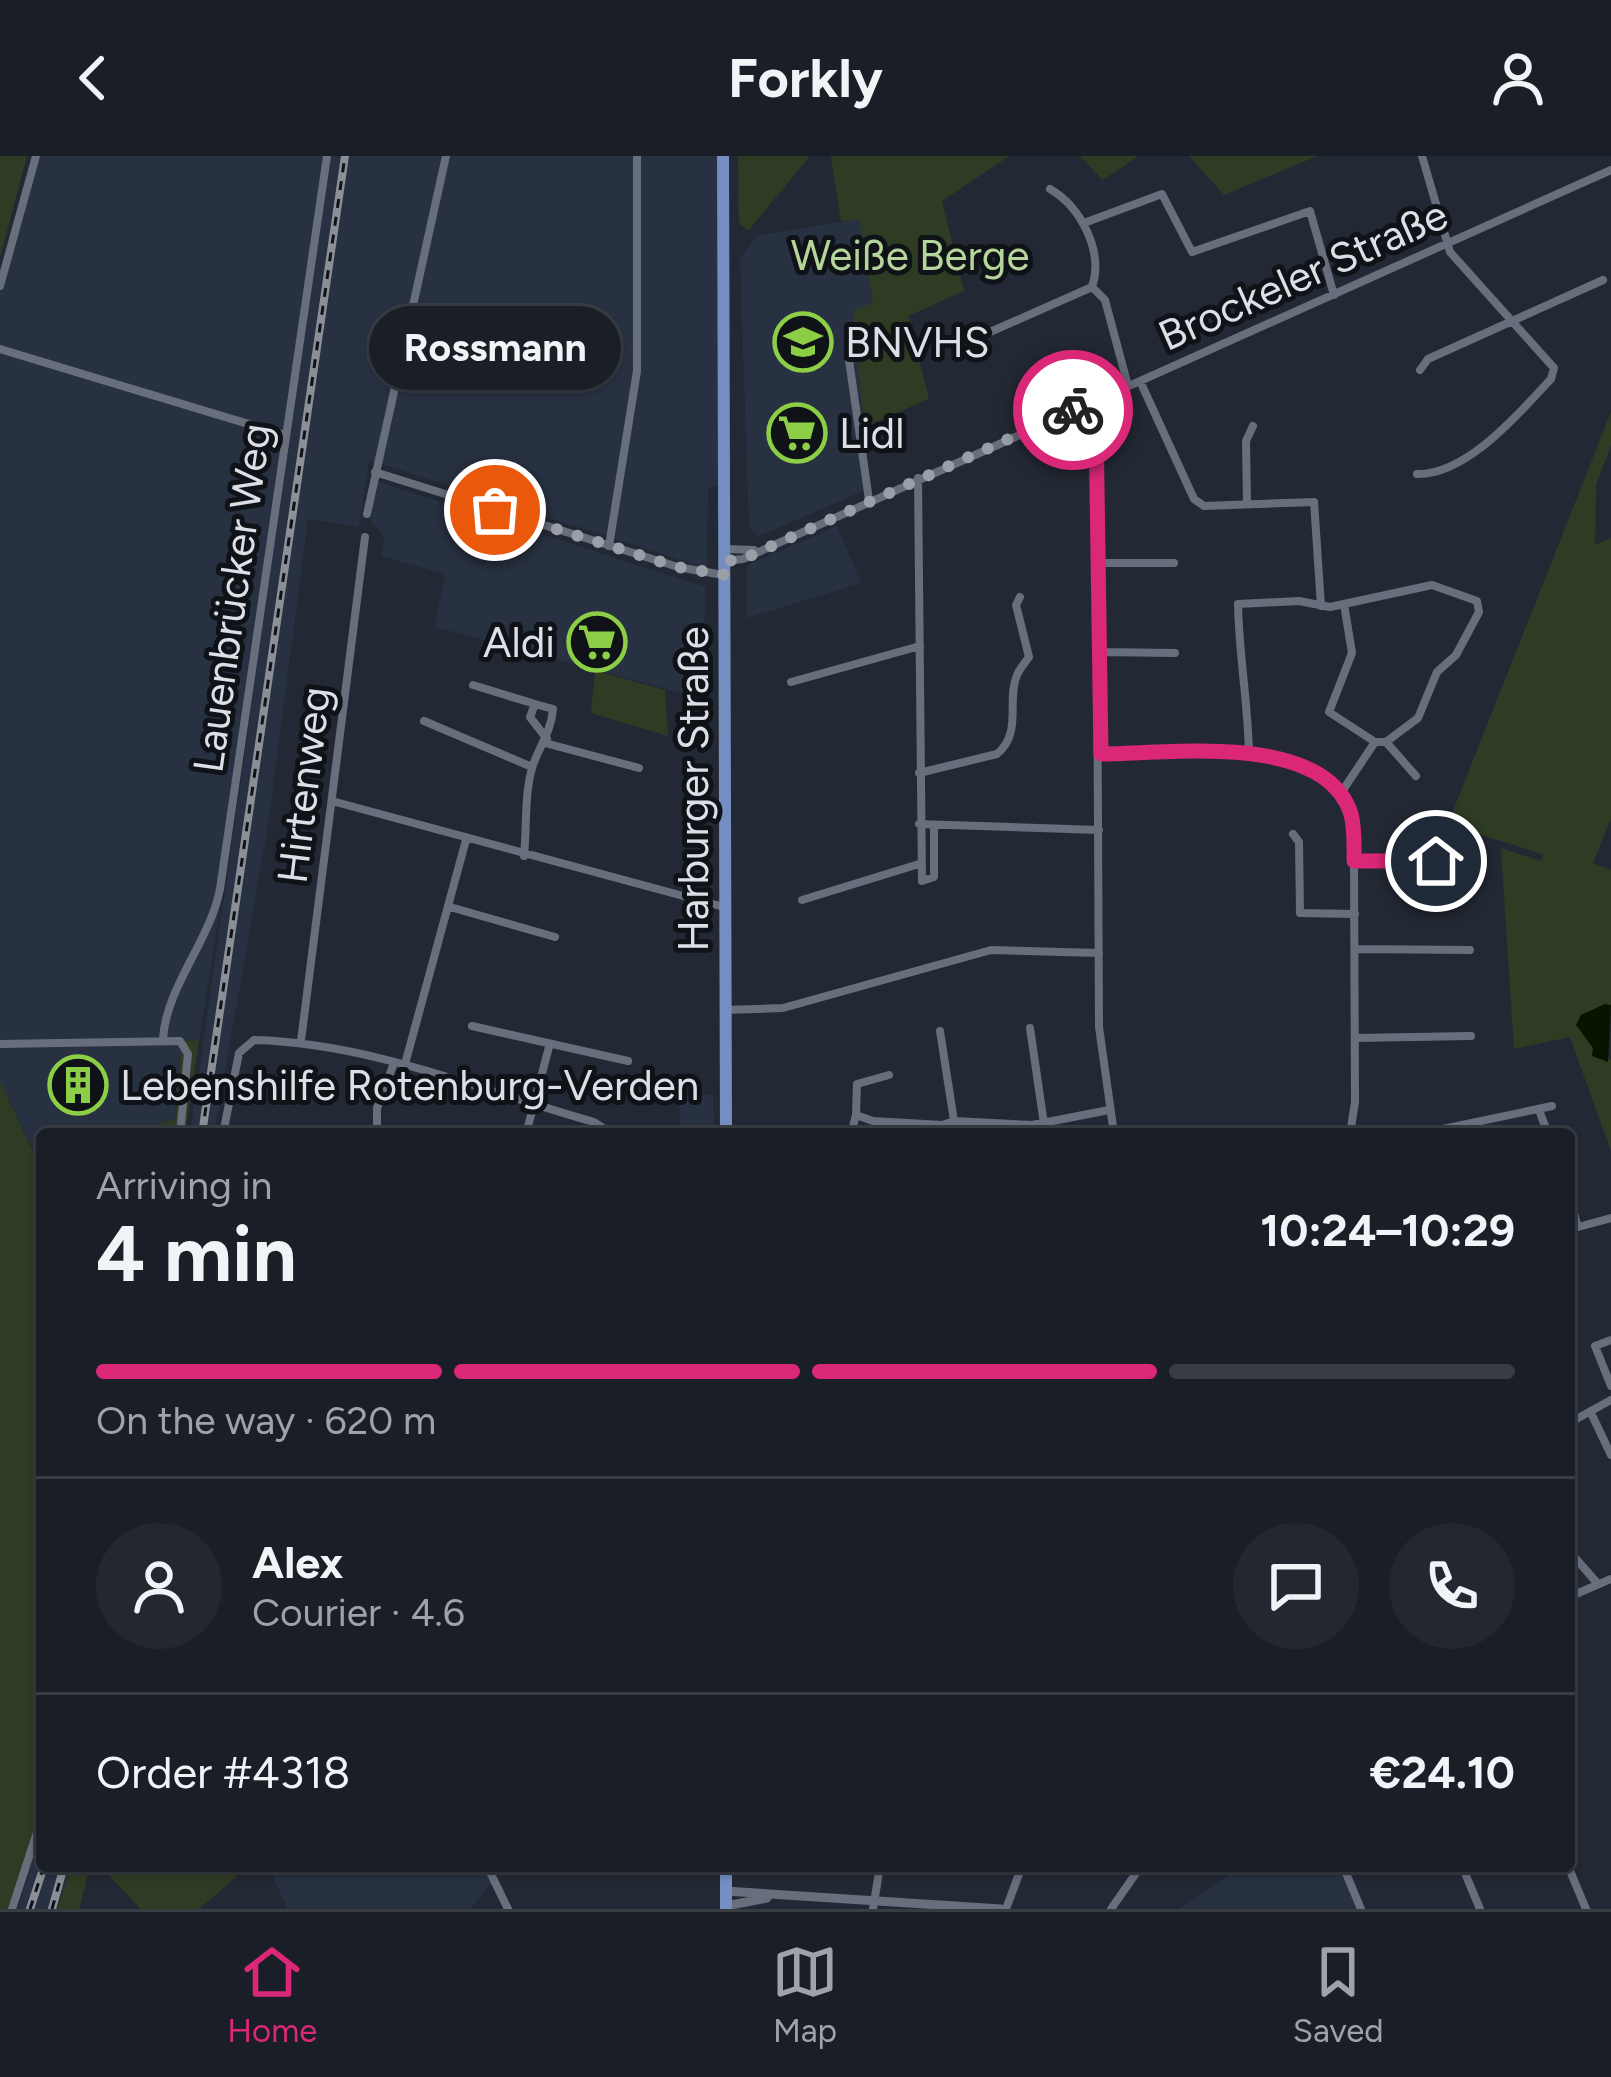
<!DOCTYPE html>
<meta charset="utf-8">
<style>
:root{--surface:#1a1f27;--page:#23272f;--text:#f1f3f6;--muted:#9fa2a7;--line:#383d44;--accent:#db2777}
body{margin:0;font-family:Figtree,sans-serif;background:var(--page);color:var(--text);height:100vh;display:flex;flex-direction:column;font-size:45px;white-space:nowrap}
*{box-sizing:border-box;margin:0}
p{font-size:39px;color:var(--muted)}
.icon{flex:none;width:66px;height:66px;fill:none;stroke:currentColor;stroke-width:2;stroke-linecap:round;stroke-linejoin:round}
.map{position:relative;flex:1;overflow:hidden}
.drawer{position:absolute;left:36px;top:972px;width:1539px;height:744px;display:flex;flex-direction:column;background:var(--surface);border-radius:12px;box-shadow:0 3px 9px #0004,0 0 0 3px var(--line)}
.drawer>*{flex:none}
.pin{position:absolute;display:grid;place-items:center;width:102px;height:102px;color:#fff;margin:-51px;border:6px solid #fff;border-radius:50%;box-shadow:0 3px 12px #0007}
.courier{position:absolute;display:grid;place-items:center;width:120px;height:120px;margin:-60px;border:9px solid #db2777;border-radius:50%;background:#fff;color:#222;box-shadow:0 3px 15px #0007}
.bubble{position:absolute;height:84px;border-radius:42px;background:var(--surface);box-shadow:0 3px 9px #0004,0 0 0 3px var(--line);font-size:39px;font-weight:700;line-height:84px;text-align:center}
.summary em{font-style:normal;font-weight:700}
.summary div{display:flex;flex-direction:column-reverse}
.summary{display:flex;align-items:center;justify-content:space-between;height:204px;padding:0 60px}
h1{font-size:78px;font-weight:700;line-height:90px}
.bar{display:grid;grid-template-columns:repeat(4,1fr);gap:18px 12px;align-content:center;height:144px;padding:0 60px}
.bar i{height:15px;border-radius:9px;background:var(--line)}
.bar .selected{background:var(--accent)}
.bar p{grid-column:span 4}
.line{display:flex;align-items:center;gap:30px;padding:0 60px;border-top:3px solid var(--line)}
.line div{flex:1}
.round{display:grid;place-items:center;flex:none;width:126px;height:126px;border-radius:63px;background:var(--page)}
header{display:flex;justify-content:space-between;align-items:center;height:156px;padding:0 60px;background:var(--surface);font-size:54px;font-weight:700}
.menu{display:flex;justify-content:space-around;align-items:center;height:168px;border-top:3px solid var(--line);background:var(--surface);font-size:33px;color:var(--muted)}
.menu a{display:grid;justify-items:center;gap:6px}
.menu .selected{color:var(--accent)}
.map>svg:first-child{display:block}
</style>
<header><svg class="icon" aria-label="back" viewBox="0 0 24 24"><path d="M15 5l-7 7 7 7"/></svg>Forkly<svg class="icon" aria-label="person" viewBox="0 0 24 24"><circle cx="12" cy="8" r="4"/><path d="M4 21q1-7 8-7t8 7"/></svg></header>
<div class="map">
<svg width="1611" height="1753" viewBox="0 0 1611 1753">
<rect width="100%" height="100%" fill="#232934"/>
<path fill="#283142" d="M 38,0 L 717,0 L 719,329 L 708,332 L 707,409 L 700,410 L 369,304 L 359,371 L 308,363 L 267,675 L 214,978 L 190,978 L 256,519 L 199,884 L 182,885 L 175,963 L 125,978 L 42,978 L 38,1004 L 0,925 L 0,137 Z
M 859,63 L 873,148 L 853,155 L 870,332 L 759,380 L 749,372 L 740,103 L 757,80 Z
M 376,325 L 705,431 L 704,543 L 435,471 L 445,418 L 381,400 L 384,381 L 371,365 Z
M 837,370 L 861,427 L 747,462 L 747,409 Z
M 679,939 L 713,939 L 714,978 L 680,978 Z
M 42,1672 L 42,1710 L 72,1710 L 57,1753 L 18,1753 Z
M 269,1710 L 486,1710 L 493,1725 L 470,1753 L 287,1753 Z
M 1242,1710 L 1339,1710 L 1359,1753 L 1180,1753 Z"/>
<path fill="#2f3c24" d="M 0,0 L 27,0 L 0,101 Z
M 738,0 L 810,0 L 748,75 L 739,67 Z
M 831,0 L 1009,0 L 942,45 L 964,135 L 908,160 L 929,243 L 864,271 L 853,154 L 873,147 L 859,64 L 841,65 Z
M 1080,0 L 1138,0 L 1103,24 Z
M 1189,0 L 1317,0 L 1224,39 Z
M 1611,256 L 1611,289 L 1596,329 L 1595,389 L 1611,382 L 1611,662 L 1593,707 L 1611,714 L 1611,849 L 1581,859 L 1584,879 L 1611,904 L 1611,995 L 1570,881 L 1514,893 L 1501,692 L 1541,705 L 1543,698 L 1452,670 L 1451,660 Z
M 595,515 L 665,534 L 668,580 L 591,557 Z
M 199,884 L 185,978 L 125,978 L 175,963 L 182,885 Z
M 0,925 L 37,1004 L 42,1003 L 42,1651 L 9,1753 L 0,1753 Z
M 72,1710 L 90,1710 L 79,1753 L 57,1753 Z
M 100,1710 L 248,1710 L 199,1753 L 141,1753 Z"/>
<path fill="#071500" d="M 1605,848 L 1611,849 L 1608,906 L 1592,900 L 1593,892 L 1576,869 L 1581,859 Z"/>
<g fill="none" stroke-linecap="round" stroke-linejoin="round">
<path stroke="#686f7c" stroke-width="8" d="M 1050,33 C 1081,51 1104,96 1092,131 L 1105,144 L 1128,230
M 1084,67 L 1162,38 L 1192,96 L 1310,55 L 1334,139
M 0,130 L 36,0
M 980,189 L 981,180 L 1092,131
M 0,193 L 285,279
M 849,204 L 869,344
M 1420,214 L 1428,203 L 1603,124
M 1140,225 L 1194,343 L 1204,350 L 1314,346 L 1321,450
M 1090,247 L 1096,264 L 1099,871 L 1114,978
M 375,316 L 678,411 L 723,419
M 1417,318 C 1467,319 1519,257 1551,223 L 1554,212 L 1450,96 L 1422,0
M 918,322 L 922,725 L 934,721 L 934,670
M 1247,348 L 1246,285 L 1253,270
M 367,358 L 446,0
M 609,390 L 637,215 L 637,0
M 726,393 L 754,394
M 726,405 L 743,403 L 1611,14
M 1099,407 L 1174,407
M 1344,448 L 1352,497 L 1329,556 L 1375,586
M 1099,496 L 1175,497
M 791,526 L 920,490
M 473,529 L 535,548
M 424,565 L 532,611
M 1386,586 L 1416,620
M 545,587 L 639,612
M 1101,598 C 1169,599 1313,576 1347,649 C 1355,666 1354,686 1354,705 L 1355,946 L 1350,978
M 1249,598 C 1248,546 1239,500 1238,448 L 1299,445 L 1330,451 L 1432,429 L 1477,445 L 1479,456 L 1456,499 L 1437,516 L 1418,562 L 1386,586 L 1375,586 L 1341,637
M 919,617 L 997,598 C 1023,576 1006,545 1017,519 C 1020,512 1025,507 1029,501 L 1016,449 L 1020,441
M 332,645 L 724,751
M 919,668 L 1099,674
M 1293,678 L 1299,686 L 1300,757 L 1355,758
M 524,700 C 527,672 524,636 533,609 C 540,589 551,576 553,553 L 535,548 L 530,561 L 547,583
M 1354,705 L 1471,705
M 802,744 L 919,708
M 450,751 L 555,781
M 1355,793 L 1470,794
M 726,854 L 783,852 L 991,794 L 1099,797
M 472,870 L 628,905
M 1030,872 L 1044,968
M 940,875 L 954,965
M 1355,882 L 1471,880
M 163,883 C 166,831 210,785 220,733 L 327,0
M 301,885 L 365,381
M 0,888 L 180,885 L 188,898 L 180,978
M 405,908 L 466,684
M 1539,954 L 1548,978
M 856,958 L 857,928 L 889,919
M 223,978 L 239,897 L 254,884 C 371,887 483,935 594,966 L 612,978
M 377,978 L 377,952 L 394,907
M 526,978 L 549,891
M 851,978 L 856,959 L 873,965 L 942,969
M 942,978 L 942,969 L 954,965 L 1032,969 L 1109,954
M 1387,978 L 1443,973 L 1552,950
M 1569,1040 L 1578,1071 L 1611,1062
M 1611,1184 L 1595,1190 L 1611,1230
M 1592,1259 L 1611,1299
M 1569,1267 L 1611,1244
M 1569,1395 L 1598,1428
M 1569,1441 L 1611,1423
M 487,1710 L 508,1753
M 1343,1710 L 1361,1753
M 1462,1710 L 1480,1753
M 1568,1710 L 1586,1753
M 12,1753 L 42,1661
M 873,1753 L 880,1710
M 1006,1753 L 1022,1710
M 1111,1753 L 1141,1710"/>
<path stroke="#686f7c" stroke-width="9" d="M 725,1735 L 1001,1753
M 726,1750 L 767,1742"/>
<path stroke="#758ec1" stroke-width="12" d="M 723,0 L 726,978
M 726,1710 L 726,1753"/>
<defs>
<path id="rail" d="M 202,978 L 345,0
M 30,1753 L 44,1710
M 52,1753 L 64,1710"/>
</defs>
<use href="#rail" stroke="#8a8f98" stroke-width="8"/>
<use href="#rail" stroke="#0f1217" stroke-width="3" stroke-dasharray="9" stroke-linecap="butt"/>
</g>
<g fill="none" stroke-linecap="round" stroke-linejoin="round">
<path stroke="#9b9fa8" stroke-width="12" stroke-dasharray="0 21.6" d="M 495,354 L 678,411 L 727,419 L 727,405 L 743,403 L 1073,254"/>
<path stroke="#db2777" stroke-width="15" d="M 1073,254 L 1090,247 L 1096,264 L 1101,598 C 1168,598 1325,575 1351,658 C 1355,673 1354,690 1354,705 L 1436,705"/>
</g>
<defs>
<symbol id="school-ring" viewBox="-11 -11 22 22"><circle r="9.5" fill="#0f1217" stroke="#8cce45" stroke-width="1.5"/><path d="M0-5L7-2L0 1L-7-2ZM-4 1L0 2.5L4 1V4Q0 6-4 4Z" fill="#8cce45"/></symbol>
<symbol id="supermarket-ring" viewBox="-11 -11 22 22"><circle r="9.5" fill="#0f1217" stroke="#8cce45" stroke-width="1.5"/><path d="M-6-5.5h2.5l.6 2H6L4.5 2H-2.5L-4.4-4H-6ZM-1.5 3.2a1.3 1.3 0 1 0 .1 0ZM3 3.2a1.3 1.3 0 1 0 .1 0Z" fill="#8cce45"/></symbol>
<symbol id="building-ring" viewBox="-11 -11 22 22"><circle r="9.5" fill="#0f1217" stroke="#8cce45" stroke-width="1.5"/><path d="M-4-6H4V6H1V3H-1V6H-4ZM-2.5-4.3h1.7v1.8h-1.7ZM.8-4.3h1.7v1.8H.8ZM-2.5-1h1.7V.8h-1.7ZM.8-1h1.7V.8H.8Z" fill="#8cce45"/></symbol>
</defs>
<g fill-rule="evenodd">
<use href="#school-ring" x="770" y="153" width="66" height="66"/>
<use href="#supermarket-ring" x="764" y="244" width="66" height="66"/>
<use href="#supermarket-ring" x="564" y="453" width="66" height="66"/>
<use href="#building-ring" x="45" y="896" width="66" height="66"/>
</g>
<g text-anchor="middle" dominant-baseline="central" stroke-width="10" stroke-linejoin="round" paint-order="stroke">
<g font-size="42" fill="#b5d59a" stroke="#0f1217">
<text x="910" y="99">Weiße Berge</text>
</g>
<g font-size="42" fill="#dbdfe6" stroke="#0f1217">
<text transform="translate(1303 119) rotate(-24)">Brockeler Straße</text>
<text transform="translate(232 442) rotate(-82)">Lauenbrücker Weg</text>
<text transform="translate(304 629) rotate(-83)">Hirtenweg</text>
<text transform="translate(693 633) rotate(-90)">Harburger Straße</text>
</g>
<g font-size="42" fill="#dbdfe6" stroke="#0f1217" text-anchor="start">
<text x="845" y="186">BNVHS</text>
<text x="839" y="277">Lidl</text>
<text x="555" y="486" text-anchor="end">Aldi</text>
<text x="120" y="929">Lebenshilfe Rotenburg-Verden</text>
</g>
</g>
</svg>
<div class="pin" style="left:495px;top:354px;background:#ea580c"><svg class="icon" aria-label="bag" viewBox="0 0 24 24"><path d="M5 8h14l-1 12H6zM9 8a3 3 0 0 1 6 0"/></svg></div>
<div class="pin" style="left:1436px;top:705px;background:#1f2937"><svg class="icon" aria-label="home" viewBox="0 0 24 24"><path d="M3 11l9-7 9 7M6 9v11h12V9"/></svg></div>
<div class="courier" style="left:1073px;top:254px"><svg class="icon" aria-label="bike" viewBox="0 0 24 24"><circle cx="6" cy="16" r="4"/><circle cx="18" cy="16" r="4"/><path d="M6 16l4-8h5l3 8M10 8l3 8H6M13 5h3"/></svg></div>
<div class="bubble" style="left:369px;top:150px;width:252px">Rossmann</div>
<section class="drawer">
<div class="summary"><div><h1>4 min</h1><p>Arriving in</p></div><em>10:24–10:29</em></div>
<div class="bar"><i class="selected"></i><i class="selected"></i><i class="selected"></i><i></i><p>On the way · 620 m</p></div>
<div class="line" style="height:216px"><a class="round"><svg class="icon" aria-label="person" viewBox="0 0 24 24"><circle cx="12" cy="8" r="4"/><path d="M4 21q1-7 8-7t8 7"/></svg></a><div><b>Alex</b><p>Courier · 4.6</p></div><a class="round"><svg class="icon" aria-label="chat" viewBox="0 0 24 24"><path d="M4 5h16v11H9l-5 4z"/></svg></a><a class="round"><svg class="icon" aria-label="phone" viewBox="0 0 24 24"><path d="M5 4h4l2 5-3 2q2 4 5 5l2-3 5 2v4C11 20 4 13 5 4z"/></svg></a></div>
<div class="line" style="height:156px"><div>Order #4318</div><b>€24.10</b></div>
</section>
</div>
<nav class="menu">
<a class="selected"><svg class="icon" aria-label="home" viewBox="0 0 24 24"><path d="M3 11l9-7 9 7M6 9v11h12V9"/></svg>Home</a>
<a><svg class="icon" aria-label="map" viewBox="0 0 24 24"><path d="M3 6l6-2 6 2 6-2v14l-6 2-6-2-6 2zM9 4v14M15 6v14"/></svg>Map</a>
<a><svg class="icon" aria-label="saved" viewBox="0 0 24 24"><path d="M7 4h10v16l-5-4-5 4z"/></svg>Saved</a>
</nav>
